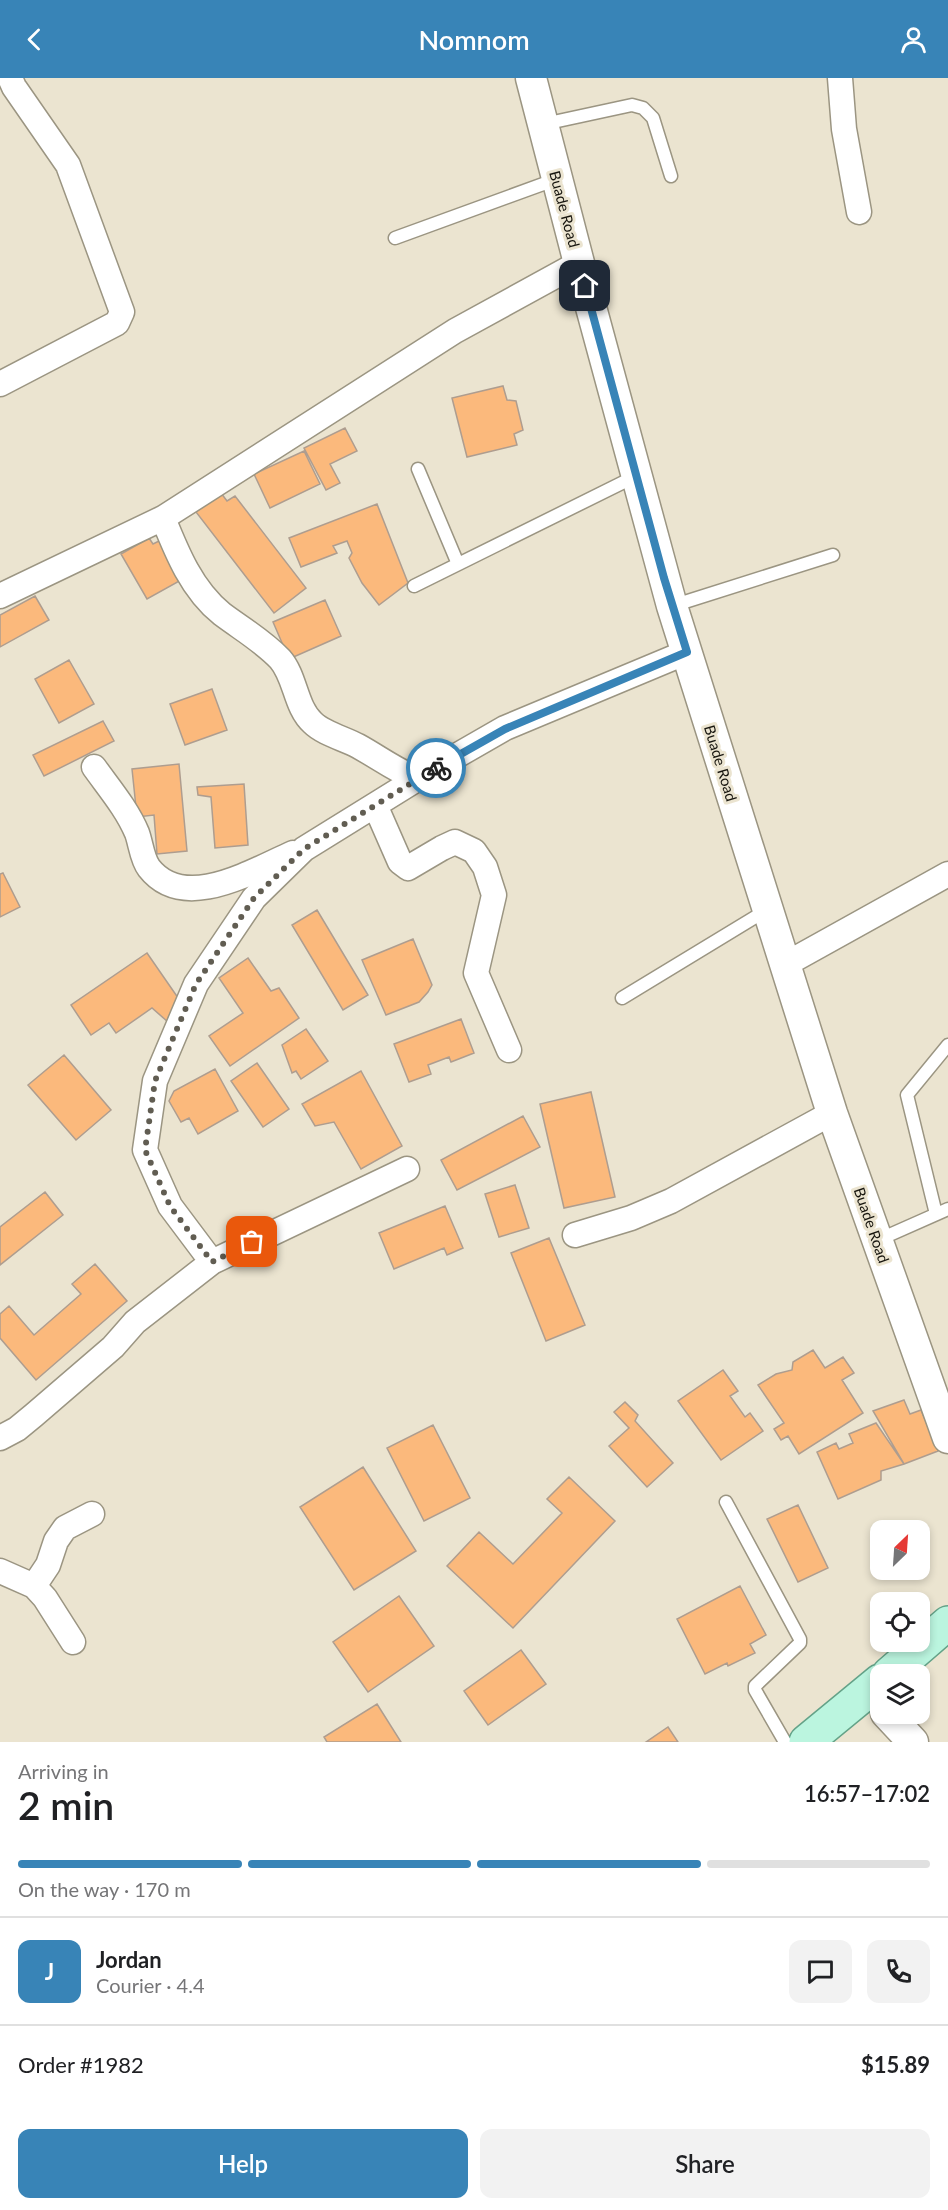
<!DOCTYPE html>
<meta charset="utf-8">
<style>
:root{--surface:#fff;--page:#f2f2f2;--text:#202124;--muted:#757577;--line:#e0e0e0;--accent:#3884b7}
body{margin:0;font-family:Lato,sans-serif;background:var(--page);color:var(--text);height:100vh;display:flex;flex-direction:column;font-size:22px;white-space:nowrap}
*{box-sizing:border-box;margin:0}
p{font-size:20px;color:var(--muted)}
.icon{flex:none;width:33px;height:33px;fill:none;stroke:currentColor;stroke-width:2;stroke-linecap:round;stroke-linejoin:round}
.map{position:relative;height:1664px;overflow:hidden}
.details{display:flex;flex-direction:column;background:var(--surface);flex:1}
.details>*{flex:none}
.needle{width:39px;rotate:25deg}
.tools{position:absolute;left:870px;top:1442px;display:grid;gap:12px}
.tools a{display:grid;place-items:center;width:60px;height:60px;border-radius:12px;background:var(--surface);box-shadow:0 3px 9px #0003;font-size:30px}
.pin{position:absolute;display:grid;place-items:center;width:51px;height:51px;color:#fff;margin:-26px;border-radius:12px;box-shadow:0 3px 9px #0006}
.courier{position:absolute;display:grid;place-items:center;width:60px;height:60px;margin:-30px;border:4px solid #3884b7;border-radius:50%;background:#fff;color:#222;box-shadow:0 2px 8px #0007}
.headline em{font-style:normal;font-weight:600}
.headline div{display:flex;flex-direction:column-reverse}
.headline{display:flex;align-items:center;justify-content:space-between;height:102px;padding:0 18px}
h1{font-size:39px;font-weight:600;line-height:45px}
.bar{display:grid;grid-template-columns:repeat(4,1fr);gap:9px 6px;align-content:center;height:72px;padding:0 18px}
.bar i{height:8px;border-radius:4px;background:var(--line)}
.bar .active{background:var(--accent)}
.bar p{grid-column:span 4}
.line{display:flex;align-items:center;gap:15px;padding:0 18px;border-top:2px solid var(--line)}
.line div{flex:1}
.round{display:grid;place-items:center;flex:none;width:63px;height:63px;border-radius:12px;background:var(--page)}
.action{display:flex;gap:12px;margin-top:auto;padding:12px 18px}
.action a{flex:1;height:69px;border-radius:12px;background:var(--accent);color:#fff;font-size:24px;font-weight:600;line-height:69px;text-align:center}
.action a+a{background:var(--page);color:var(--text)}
header{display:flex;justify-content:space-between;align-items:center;height:78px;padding:0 18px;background:var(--accent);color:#fff;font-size:27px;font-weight:600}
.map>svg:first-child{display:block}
</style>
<header><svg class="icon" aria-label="back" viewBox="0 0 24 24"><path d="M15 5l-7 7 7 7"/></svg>Nomnom<svg class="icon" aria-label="person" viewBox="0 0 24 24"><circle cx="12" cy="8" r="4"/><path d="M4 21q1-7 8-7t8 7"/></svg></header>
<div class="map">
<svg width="948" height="1664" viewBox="0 0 948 1664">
<rect width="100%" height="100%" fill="#ebe4d0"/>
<path fill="#fbb97c" stroke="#ae9d8f" stroke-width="1.5" d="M 503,308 L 507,322 L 516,323 L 523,352 L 514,356 L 517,367 L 467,379 L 452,320 Z
M 345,350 L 357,373 L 330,386 L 340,405 L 326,412 L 304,370 Z
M 304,373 L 320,406 L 270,430 L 254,396 Z
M 221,415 L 227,423 L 235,418 L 306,510 L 274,535 L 196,434 Z
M 377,426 L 408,505 L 379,527 L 362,505 L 349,480 L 352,475 L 347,463 L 333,468 L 337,475 L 301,489 L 289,460 Z
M 149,460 L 153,466 L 161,462 L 183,501 L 147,521 L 121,476 Z
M 35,518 L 49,542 L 0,569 L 0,537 Z
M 325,522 L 341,558 L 289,581 L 273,544 Z
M 69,582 L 94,626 L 59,645 L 35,601 Z
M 212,611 L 227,652 L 185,667 L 170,626 Z
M 103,643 L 114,663 L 44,698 L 33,677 Z
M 179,686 L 187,773 L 157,776 L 154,737 L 137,739 L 132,691 Z
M 244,706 L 248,767 L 215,770 L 211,719 L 198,717 L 197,709 Z
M 3,795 L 20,829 L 0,839 L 0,796 Z
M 317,832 L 368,917 L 343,932 L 292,847 Z
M 413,861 L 432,907 L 428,914 L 419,924 L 386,937 L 362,882 Z
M 147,875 L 183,927 L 168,944 L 152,930 L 116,955 L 109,945 L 91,957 L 71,927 Z
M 248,880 L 271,913 L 279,910 L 299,940 L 230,988 L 209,958 L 243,935 L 219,900 Z
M 461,941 L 474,975 L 451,984 L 449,979 L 428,987 L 431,996 L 409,1004 L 394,966 Z
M 306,951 L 328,983 L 301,1001 L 296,993 L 292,995 L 282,967 Z
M 64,977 L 111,1032 L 76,1062 L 28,1007 Z
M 257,985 L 289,1031 L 263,1049 L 231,1003 Z
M 215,991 L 238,1033 L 198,1056 L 189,1040 L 181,1044 L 169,1023 L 174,1013 Z
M 361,993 L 402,1068 L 361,1091 L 334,1044 L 315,1048 L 302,1026 Z
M 591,1014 L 615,1119 L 564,1130 L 540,1026 Z
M 523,1038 L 540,1069 L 457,1112 L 441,1082 Z
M 515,1107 L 529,1150 L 499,1159 L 485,1116 Z
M 45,1114 L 63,1137 L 0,1187 L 0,1149 Z
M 445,1128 L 463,1170 L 447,1177 L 444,1170 L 394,1191 L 379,1155 Z
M 549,1160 L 585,1247 L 546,1263 L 511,1175 Z
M 95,1186 L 127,1223 L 36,1302 L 0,1260 L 0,1236 L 9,1228 L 34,1257 L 81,1216 L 72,1206 Z
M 813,1272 L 825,1290 L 843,1279 L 854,1295 L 842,1302 L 863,1335 L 799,1376 L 788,1358 L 781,1362 L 774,1351 L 784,1345 L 758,1307 L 776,1296 L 792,1292 L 793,1284 Z
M 723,1292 L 738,1313 L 730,1318 L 745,1339 L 750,1335 L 763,1353 L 721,1382 L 678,1323 Z
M 904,1322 L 910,1336 L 921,1332 L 938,1373 L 904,1386 L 873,1333 Z
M 625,1324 L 638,1337 L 635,1343 L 673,1385 L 647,1409 L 609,1368 L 629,1350 L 614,1334 Z
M 876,1345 L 904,1386 L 881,1393 L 881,1402 L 838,1421 L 817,1374 L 836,1365 L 839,1371 L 853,1365 L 849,1356 Z
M 433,1347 L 470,1420 L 424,1443 L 387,1370 Z
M 363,1389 L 416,1473 L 354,1512 L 300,1429 Z
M 569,1399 L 615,1443 L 513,1550 L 447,1488 L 479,1454 L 513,1486 L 562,1435 L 547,1421 Z
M 798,1427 L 828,1490 L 798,1504 L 767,1441 Z
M 740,1508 L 766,1557 L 750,1566 L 755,1575 L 728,1588 L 727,1585 L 705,1596 L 677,1541 Z
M 399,1518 L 434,1568 L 368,1614 L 333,1564 Z
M 521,1572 L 546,1606 L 488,1647 L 464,1613 Z
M 377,1626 L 401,1664 L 327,1664 L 324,1659 Z
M 668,1649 L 678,1664 L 646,1664 Z"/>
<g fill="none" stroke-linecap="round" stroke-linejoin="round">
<defs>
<path id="service" d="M 544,46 L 632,27 L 643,30 L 653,40 L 671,98
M 395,160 L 557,101
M 418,391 L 458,486
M 414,508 L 636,398
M 672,528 L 833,477
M 622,920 L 767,832
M 936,1136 L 907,1017 L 948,967
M 878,1162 L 948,1131
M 726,1424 L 800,1561 L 800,1565 L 755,1608 L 755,1612 L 785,1664"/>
<path id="minor" d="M 840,0 L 844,51 L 859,134
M 0,306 L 117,245 L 122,234 L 68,87 L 14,9 L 10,0
M 163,440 C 177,475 192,512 222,536 C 242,551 263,563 280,581 C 296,599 295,629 313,645 C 323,655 345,661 358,668 C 378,679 395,692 417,701
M 0,518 L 163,440 L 455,253 L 579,185
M 94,689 C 109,710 127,731 137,755 C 141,766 142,781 149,790 C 184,835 252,793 293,775
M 375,727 L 400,784 L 408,790 L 442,770 L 455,764 L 474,773 L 485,789 L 494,817 L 476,895 L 509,972
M 786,886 L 948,796
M 575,1157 L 631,1140 L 671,1123 L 832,1035
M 212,1184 L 407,1091
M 0,1360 L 17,1351 L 34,1337 L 113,1269 L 135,1244 L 212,1184 L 170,1128 L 145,1072 L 155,1003 L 196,906 L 254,820 L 304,771 L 425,696 L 505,650 L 687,574
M 0,1493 L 34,1508 L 45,1520 L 73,1564
M 34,1508 L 48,1487 L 56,1463 L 65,1450 L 92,1436"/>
<path id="tertiary" d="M 531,0 L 579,185 L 672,528 L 832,1035 L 948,1360
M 886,1635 L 913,1664"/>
<path id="primary" d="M 889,1596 L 948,1545
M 806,1664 L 880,1603"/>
</defs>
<use href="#service" stroke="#9b9582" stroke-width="15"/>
<use href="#minor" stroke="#9b9582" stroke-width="27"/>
<use href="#tertiary" stroke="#9b9582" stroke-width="33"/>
<use href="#primary" stroke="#64a288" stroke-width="36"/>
<use href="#service" stroke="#fff" stroke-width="12"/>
<use href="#minor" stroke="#fff" stroke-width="24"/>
<use href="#tertiary" stroke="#fff" stroke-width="30"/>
<use href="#primary" stroke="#bbf5df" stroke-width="33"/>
</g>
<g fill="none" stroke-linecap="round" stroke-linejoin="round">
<path stroke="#615d52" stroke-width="6" stroke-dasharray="0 10.8" d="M 252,1164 L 212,1184 L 170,1128 L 145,1072 L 155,1003 L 196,906 L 254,820 L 304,771 L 436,690"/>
<path stroke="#3884b7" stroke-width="8" d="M 436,690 L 505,651 L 687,574 L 664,500 L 585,208"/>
</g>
<g text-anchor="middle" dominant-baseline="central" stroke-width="6" stroke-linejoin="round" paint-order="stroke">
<g font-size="15" fill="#17150e" stroke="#ebe4d0">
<text transform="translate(565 131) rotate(75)">Buade Road</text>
<text transform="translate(721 685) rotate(73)">Buade Road</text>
<text transform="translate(872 1147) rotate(71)">Buade Road</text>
</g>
</g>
</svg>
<div class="tools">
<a><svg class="needle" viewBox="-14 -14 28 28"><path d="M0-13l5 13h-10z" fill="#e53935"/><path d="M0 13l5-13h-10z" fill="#757577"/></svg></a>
<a><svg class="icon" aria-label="locate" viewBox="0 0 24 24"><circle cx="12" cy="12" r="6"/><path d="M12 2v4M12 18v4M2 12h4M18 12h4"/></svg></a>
<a><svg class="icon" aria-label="layers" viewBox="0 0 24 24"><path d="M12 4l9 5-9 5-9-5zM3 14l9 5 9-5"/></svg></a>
</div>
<div class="pin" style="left:252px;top:1164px;background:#ea580c"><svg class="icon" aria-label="bag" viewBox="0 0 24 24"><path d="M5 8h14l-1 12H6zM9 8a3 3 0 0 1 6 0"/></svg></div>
<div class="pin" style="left:585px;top:208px;background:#1f2937"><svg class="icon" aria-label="home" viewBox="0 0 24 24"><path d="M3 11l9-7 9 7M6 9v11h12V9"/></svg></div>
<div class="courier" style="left:436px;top:690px"><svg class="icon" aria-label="bike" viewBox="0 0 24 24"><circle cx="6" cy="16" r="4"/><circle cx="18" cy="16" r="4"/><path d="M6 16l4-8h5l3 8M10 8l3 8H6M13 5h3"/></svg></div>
</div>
<section class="details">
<div class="headline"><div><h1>2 min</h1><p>Arriving in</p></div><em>16:57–17:02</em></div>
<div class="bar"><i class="active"></i><i class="active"></i><i class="active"></i><i></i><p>On the way · 170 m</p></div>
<div class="line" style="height:108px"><b class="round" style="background:var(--accent);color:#fff">J</b><div><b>Jordan</b><p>Courier · 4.4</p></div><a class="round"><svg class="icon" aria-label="chat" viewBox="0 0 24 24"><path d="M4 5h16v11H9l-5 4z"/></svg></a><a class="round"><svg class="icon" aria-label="phone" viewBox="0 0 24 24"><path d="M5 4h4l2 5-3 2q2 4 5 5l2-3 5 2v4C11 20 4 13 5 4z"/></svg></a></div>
<div class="line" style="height:78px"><div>Order #1982</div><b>$15.89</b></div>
<div class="action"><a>Help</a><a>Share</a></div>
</section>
